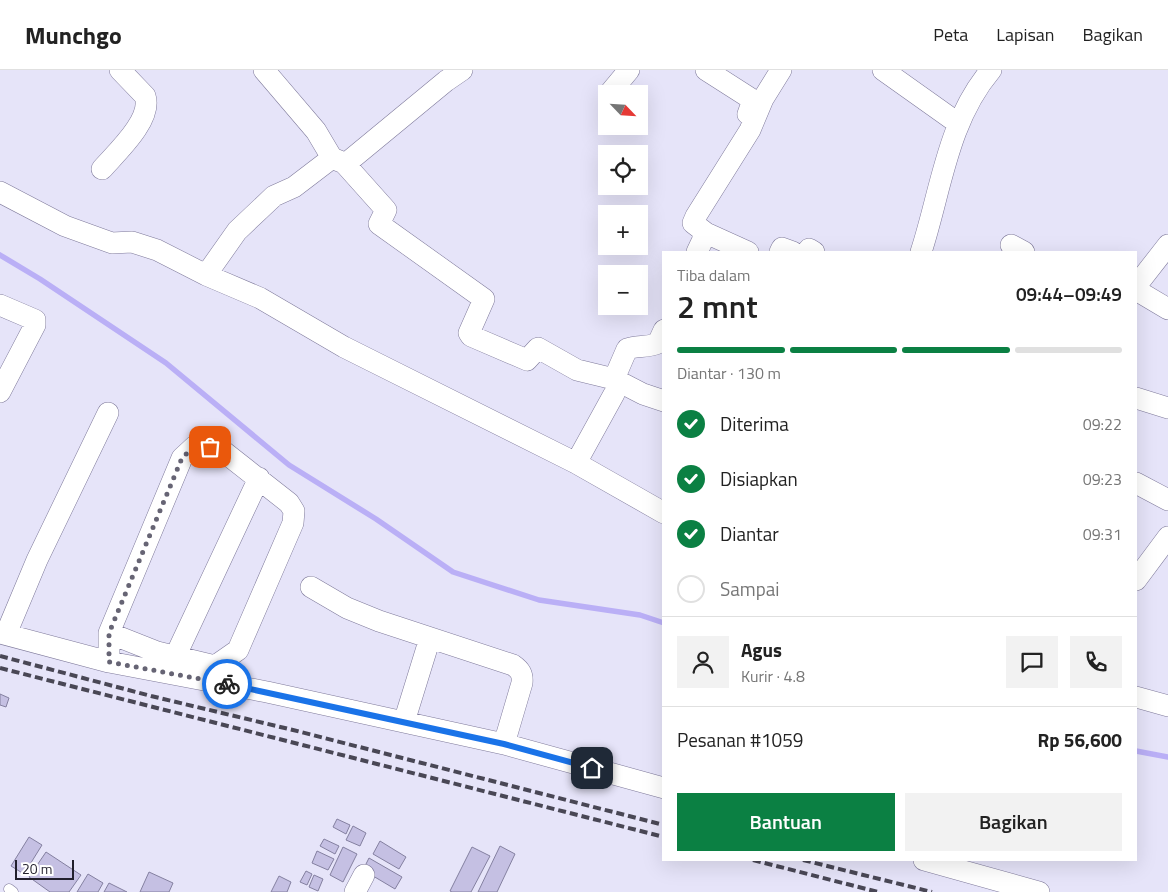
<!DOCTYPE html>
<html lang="id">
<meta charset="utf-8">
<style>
:root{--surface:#fff;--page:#f2f2f2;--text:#222;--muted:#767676;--line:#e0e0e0;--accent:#0b8043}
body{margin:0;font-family:"Titillium Web",sans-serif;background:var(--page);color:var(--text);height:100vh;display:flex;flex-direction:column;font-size:19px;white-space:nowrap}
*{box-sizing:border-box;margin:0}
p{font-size:16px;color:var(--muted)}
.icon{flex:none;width:28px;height:28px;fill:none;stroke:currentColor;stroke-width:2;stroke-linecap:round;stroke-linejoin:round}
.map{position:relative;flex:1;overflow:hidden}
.side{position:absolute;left:662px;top:181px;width:475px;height:610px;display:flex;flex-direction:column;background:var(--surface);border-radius:0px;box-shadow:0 5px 20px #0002}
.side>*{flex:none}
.needle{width:32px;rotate:115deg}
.buttons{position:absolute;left:598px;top:15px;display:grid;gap:10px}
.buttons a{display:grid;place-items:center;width:50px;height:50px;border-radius:0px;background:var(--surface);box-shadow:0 5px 20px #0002;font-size:25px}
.scale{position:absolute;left:15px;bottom:12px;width:59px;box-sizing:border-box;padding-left:5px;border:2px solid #211f2c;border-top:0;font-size:14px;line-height:18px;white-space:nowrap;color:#211f2c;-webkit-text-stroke:4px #fff;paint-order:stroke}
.pin{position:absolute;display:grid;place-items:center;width:42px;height:42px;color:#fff;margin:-21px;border-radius:10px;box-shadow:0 2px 8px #0006}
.courier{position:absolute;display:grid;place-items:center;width:50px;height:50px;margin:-25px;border:4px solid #1a73e8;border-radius:50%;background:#fff;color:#222;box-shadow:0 1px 6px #0007}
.overview em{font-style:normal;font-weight:600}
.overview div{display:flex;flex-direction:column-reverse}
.overview{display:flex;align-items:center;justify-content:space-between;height:85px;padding:0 15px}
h1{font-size:32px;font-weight:600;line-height:38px}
.bar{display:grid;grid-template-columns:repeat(4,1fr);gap:8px 5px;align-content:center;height:60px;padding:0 15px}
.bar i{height:6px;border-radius:4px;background:var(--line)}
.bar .current{background:var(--accent)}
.bar p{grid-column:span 4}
.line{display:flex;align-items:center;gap:12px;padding:0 15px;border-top:1px solid var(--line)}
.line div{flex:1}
.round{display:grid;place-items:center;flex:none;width:52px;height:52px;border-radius:0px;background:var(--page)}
ol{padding:0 15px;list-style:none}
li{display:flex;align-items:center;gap:15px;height:55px}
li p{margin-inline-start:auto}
li .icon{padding:5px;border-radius:50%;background:var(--accent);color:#fff;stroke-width:4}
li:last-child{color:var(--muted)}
li i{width:28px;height:28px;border:2px solid var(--line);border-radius:50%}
.action{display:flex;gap:10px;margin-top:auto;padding:10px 15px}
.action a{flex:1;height:58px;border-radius:0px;background:var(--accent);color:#fff;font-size:20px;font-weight:600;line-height:58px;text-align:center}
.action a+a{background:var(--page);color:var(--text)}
header{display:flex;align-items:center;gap:30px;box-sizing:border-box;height:70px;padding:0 25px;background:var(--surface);border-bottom:1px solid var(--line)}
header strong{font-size:24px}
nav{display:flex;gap:28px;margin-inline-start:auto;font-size:18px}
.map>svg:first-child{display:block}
</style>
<header>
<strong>Munchgo</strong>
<nav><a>Peta</a><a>Lapisan</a><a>Bagikan</a></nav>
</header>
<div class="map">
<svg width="1168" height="822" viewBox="0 0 1168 822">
<rect width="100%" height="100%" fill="#e6e4f9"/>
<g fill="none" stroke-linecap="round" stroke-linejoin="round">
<path stroke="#baaff6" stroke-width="5.5" d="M 0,185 L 40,209 L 166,293 L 289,395 L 376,449 L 453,502 L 539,530 L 640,545 L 664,553
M 1136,681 L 1168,687"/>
</g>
<path fill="#c5c0e3" stroke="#8480a0" d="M 0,624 L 9,628 L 6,637 L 0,635 Z
M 337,749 L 350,755 L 346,764 L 333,757 Z
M 353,756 L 366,763 L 360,776 L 346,770 Z
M 29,767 L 42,775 L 24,804 L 11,796 Z
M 324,769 L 339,776 L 335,784 L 320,776 Z
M 380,771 L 406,787 L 399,799 L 373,784 Z
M 500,776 L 515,784 L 497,822 L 478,822 Z
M 343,777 L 357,784 L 343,812 L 330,805 Z
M 472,777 L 490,786 L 471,822 L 452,822 L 450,821 Z
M 317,781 L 334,789 L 328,800 L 312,793 Z
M 46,782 L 81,805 L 69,822 L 50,822 L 29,807 Z
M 369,788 L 402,807 L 395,819 L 363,800 Z
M 306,801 L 312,804 L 307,815 L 300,812 Z
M 149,802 L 173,813 L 169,822 L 140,822 Z
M 88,804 L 103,813 L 98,822 L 77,822 Z
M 314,805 L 323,809 L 318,821 L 309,817 Z
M 279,806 L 291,812 L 287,822 L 271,822 Z
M 109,813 L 127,822 L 104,822 Z"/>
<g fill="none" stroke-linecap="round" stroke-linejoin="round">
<defs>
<path id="lane" d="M 9,819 L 13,822"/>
<path id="street" d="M 264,0 L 316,61 L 332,88 L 344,93 L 349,91 L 446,11 L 462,0
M 706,0 L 753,30 L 748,44 L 753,48
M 883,0 L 959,54
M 609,24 L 629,0
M 344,93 L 386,140 L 379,154 L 484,229 L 469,263 L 471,266 L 527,290 L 538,278 L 577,300 L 614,309 L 643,324 L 664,331
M 102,99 C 117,82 153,49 145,26 L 120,0
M 0,122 L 65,156 L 112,173 L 132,172 L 157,180 L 206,205 L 260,228 L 344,277 L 576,393 L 664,443
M 706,163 L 748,182
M 1011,175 L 1024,182
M 697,182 L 706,163 L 693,153 L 696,146 L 750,60 L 763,29 L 781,0
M 780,182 L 782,178 L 793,182
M 807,182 L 809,179 L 814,182
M 921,182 C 941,121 947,52 991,0
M 206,205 L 237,161 L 274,126 L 294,117 L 332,88
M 1136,216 L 1168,175
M 1136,220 L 1168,239
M 0,235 L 35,250 L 35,255 L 0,322
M 614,309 L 627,279 C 637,275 648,278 658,273 L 664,260
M 1136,328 L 1168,338
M 576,393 L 614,324
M 1136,413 L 1168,430
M 1136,510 L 1168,467
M 311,517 L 347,538 L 379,551 L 513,595 C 520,600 523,604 522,613 L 504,674
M 0,563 L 109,592 L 267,622 L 504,674 L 664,718
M 6,564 L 37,490 L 108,343
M 175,587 L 259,408
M 109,592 L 109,563 L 182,388 L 195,376 L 219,378 L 289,433 L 294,441 L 293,453 L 238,580 L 215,596 L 157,582 L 109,563
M 1136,627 L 1168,636
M 404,652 L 430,568
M 924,790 L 1039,822
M 355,822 L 364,805"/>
</defs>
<use href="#lane" stroke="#7f7a9b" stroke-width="11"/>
<use href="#street" stroke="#7f7a9b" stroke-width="22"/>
<use href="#lane" stroke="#fff" stroke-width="10"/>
<use href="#street" stroke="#fff" stroke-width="21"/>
<path stroke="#494755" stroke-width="4" stroke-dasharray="8 4" stroke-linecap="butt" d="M 0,586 L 151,626 L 293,660 L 664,755
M 0,598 L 664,767
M 753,790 L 878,822
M 803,790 L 932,822"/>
</g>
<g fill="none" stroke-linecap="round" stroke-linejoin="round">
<path stroke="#666474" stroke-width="5" stroke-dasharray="0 9" d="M 210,377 L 195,376 L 182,388 L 109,563 L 109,592 L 227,614"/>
<path stroke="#1a73e8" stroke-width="6" d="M 227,614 L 504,674 L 592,698"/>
</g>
</svg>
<div class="buttons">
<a><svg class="needle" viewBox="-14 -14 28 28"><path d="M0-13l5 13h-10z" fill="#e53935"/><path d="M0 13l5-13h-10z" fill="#767676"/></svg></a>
<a><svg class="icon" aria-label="locate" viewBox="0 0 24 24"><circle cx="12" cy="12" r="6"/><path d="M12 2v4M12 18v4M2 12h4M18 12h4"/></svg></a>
<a>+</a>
<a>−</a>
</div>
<div class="scale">20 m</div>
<div class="pin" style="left:210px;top:377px;background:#ea580c"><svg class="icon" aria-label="bag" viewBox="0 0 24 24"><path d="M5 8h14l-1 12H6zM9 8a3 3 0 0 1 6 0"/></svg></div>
<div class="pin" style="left:592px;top:698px;background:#1f2937"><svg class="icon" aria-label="home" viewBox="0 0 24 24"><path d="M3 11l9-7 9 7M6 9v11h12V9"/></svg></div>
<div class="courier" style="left:227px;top:614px"><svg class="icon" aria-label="bike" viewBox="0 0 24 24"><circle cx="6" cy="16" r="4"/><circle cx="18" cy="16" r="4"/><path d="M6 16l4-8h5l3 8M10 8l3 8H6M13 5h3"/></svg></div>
<section class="side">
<div class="overview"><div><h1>2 mnt</h1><p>Tiba dalam</p></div><em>09:44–09:49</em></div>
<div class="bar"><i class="current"></i><i class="current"></i><i class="current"></i><i></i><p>Diantar · 130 m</p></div>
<ol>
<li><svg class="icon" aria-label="check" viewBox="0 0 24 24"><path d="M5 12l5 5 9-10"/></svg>Diterima<p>09:22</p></li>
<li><svg class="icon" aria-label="check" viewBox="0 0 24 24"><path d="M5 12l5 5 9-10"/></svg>Disiapkan<p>09:23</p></li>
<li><svg class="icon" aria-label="check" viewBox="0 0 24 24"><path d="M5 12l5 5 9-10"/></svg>Diantar<p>09:31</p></li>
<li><i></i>Sampai</li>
</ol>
<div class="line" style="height:90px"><a class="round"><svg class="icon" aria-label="person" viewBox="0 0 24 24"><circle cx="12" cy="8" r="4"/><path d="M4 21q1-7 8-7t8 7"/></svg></a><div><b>Agus</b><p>Kurir · 4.8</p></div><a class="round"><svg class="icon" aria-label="chat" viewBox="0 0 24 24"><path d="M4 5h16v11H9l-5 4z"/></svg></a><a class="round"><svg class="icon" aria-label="phone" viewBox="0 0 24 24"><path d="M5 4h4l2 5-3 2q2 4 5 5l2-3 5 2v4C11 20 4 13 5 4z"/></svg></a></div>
<div class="line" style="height:65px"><div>Pesanan #1059</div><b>Rp 56,600</b></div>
<div class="action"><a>Bantuan</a><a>Bagikan</a></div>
</section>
</div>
